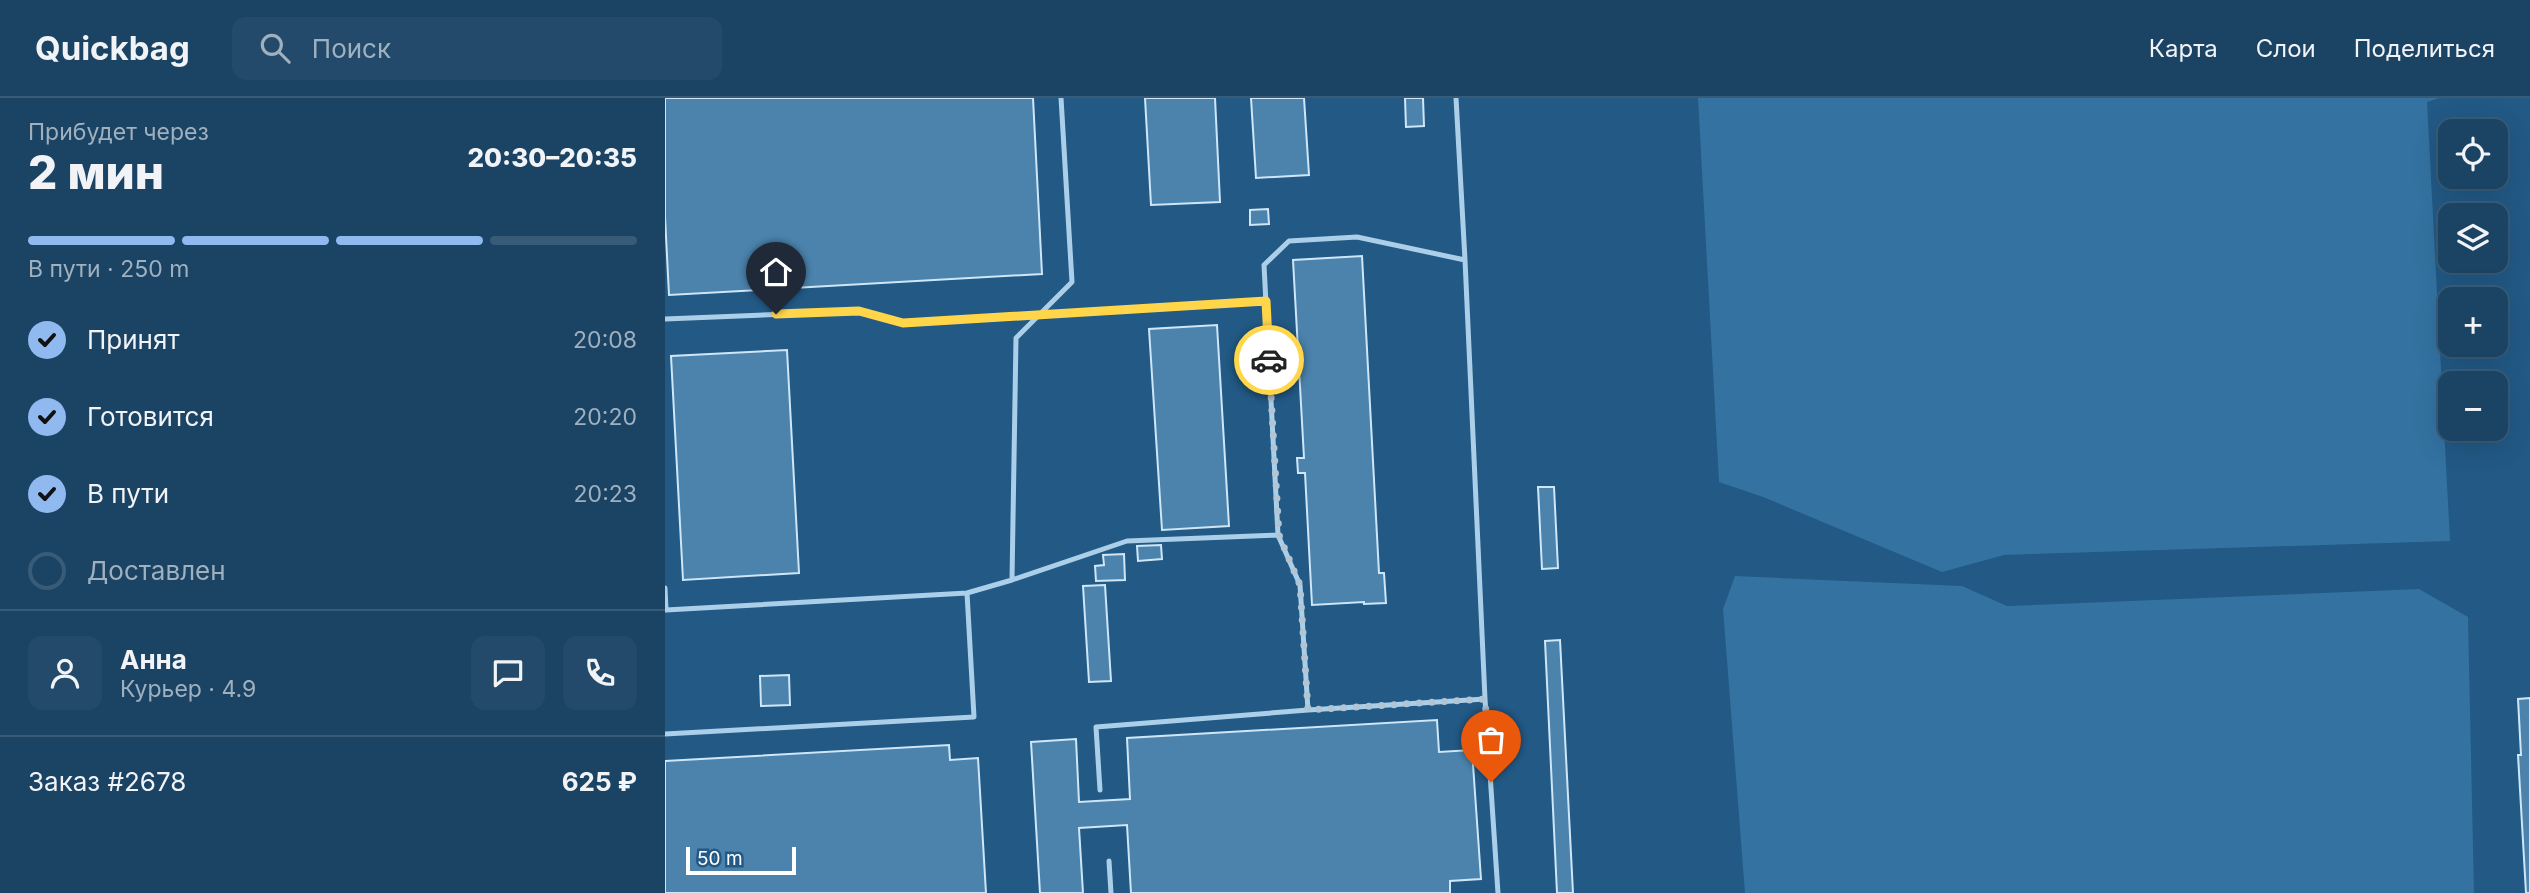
<!DOCTYPE html>
<html lang="ru">
<meta charset="utf-8">
<style>
:root{--surface:#1a4364;--page:#234a6a;--text:#f1f3f6;--muted:#9fb0bf;--line:#385c78;--accent:#90b9f0}
body{margin:0;font-family:Inter,sans-serif;background:var(--page);color:var(--text);height:100vh;display:flex;flex-direction:column;font-size:26px;white-space:nowrap}
*{box-sizing:border-box;margin:0}
p{font-size:23px;color:var(--muted)}
.icon{flex:none;width:38px;height:38px;fill:none;stroke:currentColor;stroke-width:2;stroke-linecap:round;stroke-linejoin:round}
.map{position:relative;flex:1;overflow:hidden}
.side{display:flex;flex-direction:column;background:var(--surface);width:665px}
.side>*{flex:none}
.tools{position:absolute;left:1773px;top:21px;display:grid;gap:14px}
.tools a{display:grid;place-items:center;width:70px;height:70px;border-radius:14px;background:var(--surface);box-shadow:0 7px 28px #0002,0 0 0 2px var(--line);font-size:35px}
.scale{position:absolute;left:21px;bottom:18px;width:110px;box-sizing:border-box;padding-left:7px;border:4px solid #fff;border-top:0;font-size:19px;line-height:24px;white-space:nowrap;color:#fff;-webkit-text-stroke:5px #225985;paint-order:stroke}
.pin{position:absolute;display:grid;place-items:center;width:60px;height:60px;color:#fff;margin:-72px -30px;border-radius:50% 50% 50% 0;rotate:-45deg;box-shadow:0 0 7px #0007}
.pin .icon{rotate:45deg}
.courier{position:absolute;display:grid;place-items:center;width:70px;height:70px;margin:-35px;border:5px solid #ffd54a;border-radius:50%;background:#fff;color:#222;box-shadow:0 2px 9px #0007}
.summary em{font-style:normal;font-weight:800}
.summary div{display:flex;flex-direction:column-reverse}
.summary{display:flex;align-items:center;justify-content:space-between;height:119px;padding:0 28px}
h1{font-size:46px;font-weight:800;line-height:52px}
.bar{display:grid;grid-template-columns:repeat(4,1fr);gap:10px 7px;align-content:center;height:84px;padding:0 28px}
.bar i{height:9px;border-radius:5px;background:var(--line)}
.bar .selected{background:var(--accent)}
.bar p{grid-column:span 4}
.line{display:flex;align-items:center;gap:18px;padding:0 28px;border-top:2px solid var(--line)}
.line div{flex:1}
.round{display:grid;place-items:center;flex:none;width:74px;height:74px;border-radius:14px;background:var(--page)}
ol{padding:0 28px;list-style:none}
li{display:flex;align-items:center;gap:21px;height:77px}
li p{margin-inline-start:auto}
li .icon{padding:7px;border-radius:50%;background:var(--accent);color:#111;stroke-width:4}
li:last-child{color:var(--muted)}
li i{width:38px;height:38px;border:4px solid var(--line);border-radius:50%}
header{display:flex;align-items:center;gap:42px;box-sizing:border-box;height:98px;padding:0 35px;background:var(--surface);border-bottom:2px solid var(--line)}
header strong{font-size:33px}
nav{display:flex;gap:38px;margin-inline-start:auto;font-size:24px}
.search{width:490px;height:63px;background:var(--page);display:flex;align-items:center;gap:18px;box-sizing:border-box;padding:0 24px;border-radius:14px;color:var(--muted);font-size:26px}
main{display:flex;flex:1;min-height:0}
.map>svg:first-child{display:block}
</style>
<header>
<strong>Quickbag</strong>
<div class="search"><svg class="icon" aria-label="search" viewBox="0 0 24 24"><circle cx="10" cy="10" r="6"/><path d="M15 15l6 6"/></svg>Поиск</div>
<nav><a>Карта</a><a>Слои</a><a>Поделиться</a></nav>
</header>
<main>
<section class="side">
<div class="summary"><div><h1>2 мин</h1><p>Прибудет через</p></div><em>20:30–20:35</em></div>
<div class="bar"><i class="selected"></i><i class="selected"></i><i class="selected"></i><i></i><p>В пути · 250 m</p></div>
<ol>
<li><svg class="icon" aria-label="check" viewBox="0 0 24 24"><path d="M5 12l5 5 9-10"/></svg>Принят<p>20:08</p></li>
<li><svg class="icon" aria-label="check" viewBox="0 0 24 24"><path d="M5 12l5 5 9-10"/></svg>Готовится<p>20:20</p></li>
<li><svg class="icon" aria-label="check" viewBox="0 0 24 24"><path d="M5 12l5 5 9-10"/></svg>В пути<p>20:23</p></li>
<li><i></i>Доставлен</li>
</ol>
<div class="line" style="height:126px"><a class="round"><svg class="icon" aria-label="person" viewBox="0 0 24 24"><circle cx="12" cy="8" r="4"/><path d="M4 21q1-7 8-7t8 7"/></svg></a><div><b>Анна</b><p>Курьер · 4.9</p></div><a class="round"><svg class="icon" aria-label="chat" viewBox="0 0 24 24"><path d="M4 5h16v11H9l-5 4z"/></svg></a><a class="round"><svg class="icon" aria-label="phone" viewBox="0 0 24 24"><path d="M5 4h4l2 5-3 2q2 4 5 5l2-3 5 2v4C11 20 4 13 5 4z"/></svg></a></div>
<div class="line" style="height:91px"><div>Заказ #2678</div><b>625 ₽</b></div>
</section>
<div class="map">
<svg width="1865" height="795" viewBox="0 0 1865 795">
<rect width="100%" height="100%" fill="#225985"/>
<path fill="#3372a1" d="M 1033,0 L 1774,0 L 1762,4 L 1785,443 L 1339,457 L 1277,474 L 1098,399 L 1054,384 Z
M 1070,478 L 1297,488 L 1342,508 L 1754,491 L 1803,519 L 1809,795 L 1080,795 L 1058,511 Z"/>
<path fill="#4b83ad" stroke="#cfe6f7" stroke-width="2" d="M 0,0 L 368,0 L 377,176 L 4,197 L 0,119 Z
M 480,0 L 550,0 L 555,104 L 486,107 Z
M 586,0 L 639,0 L 644,77 L 591,80 Z
M 740,0 L 758,0 L 759,28 L 741,29 Z
M 603,111 L 604,126 L 585,127 L 585,112 Z
M 697,158 L 714,475 L 719,475 L 721,505 L 699,506 L 699,504 L 647,507 L 640,375 L 633,375 L 632,360 L 639,360 L 628,162 Z
M 552,227 L 564,428 L 497,432 L 484,231 Z
M 122,252 L 134,475 L 18,482 L 6,258 Z
M 873,389 L 889,389 L 893,470 L 877,471 Z
M 496,447 L 497,461 L 473,463 L 472,448 Z
M 459,456 L 460,482 L 431,483 L 430,468 L 439,467 L 438,457 Z
M 440,487 L 446,583 L 424,584 L 418,488 Z
M 895,542 L 908,795 L 892,795 L 880,543 Z
M 124,577 L 125,607 L 96,608 L 95,578 Z
M 1865,600 L 1865,795 L 1861,795 L 1853,657 L 1856,657 L 1853,601 Z
M 772,622 L 774,654 L 807,652 L 816,781 L 785,783 L 785,795 L 466,795 L 462,727 L 414,730 L 418,795 L 375,795 L 366,644 L 411,641 L 414,704 L 465,701 L 462,640 Z
M 284,647 L 285,662 L 313,660 L 321,795 L 0,795 L 0,663 Z"/>
<g fill="none" stroke-linecap="round" stroke-linejoin="round">
<path stroke="#abcfe9" stroke-width="5" d="M 800,162 L 820,601
M 0,221 L 194,213 L 238,225 L 601,203
M 613,437 L 599,167 L 624,143 L 692,139 L 800,162 L 791,0
M 347,482 L 462,443 L 613,437 L 635,487 L 643,612
M 0,490 L 1,512 L 302,495 L 309,619 L 0,636
M 302,495 L 347,482 L 351,240 L 407,184 L 396,0
M 435,692 L 431,629 L 643,612 L 820,601 L 833,795
M 444,763 L 446,795"/>
</g>
<g fill="none" stroke-linecap="round" stroke-linejoin="round">
<path stroke="#b2c5d4" stroke-width="7" stroke-dasharray="0 12.6" d="M 604,262 L 614,437 L 635,487 L 643,612 L 820,601 L 826,684"/>
<path stroke="#ffd54a" stroke-width="9" d="M 111,216 L 194,213 L 238,225 L 601,203 L 604,262"/>
</g>
</svg>
<div class="tools">
<a><svg class="icon" aria-label="locate" viewBox="0 0 24 24"><circle cx="12" cy="12" r="6"/><path d="M12 2v4M12 18v4M2 12h4M18 12h4"/></svg></a>
<a><svg class="icon" aria-label="layers" viewBox="0 0 24 24"><path d="M12 4l9 5-9 5-9-5zM3 14l9 5 9-5"/></svg></a>
<a>+</a>
<a>−</a>
</div>
<div class="scale">50 m</div>
<div class="pin" style="left:826px;top:684px;background:#ea580c"><svg class="icon" aria-label="bag" viewBox="0 0 24 24"><path d="M5 8h14l-1 12H6zM9 8a3 3 0 0 1 6 0"/></svg></div>
<div class="pin" style="left:111px;top:216px;background:#1f2937"><svg class="icon" aria-label="home" viewBox="0 0 24 24"><path d="M3 11l9-7 9 7M6 9v11h12V9"/></svg></div>
<div class="courier" style="left:604px;top:262px"><svg class="icon" aria-label="car" viewBox="0 0 24 24"><path d="M5 17H2v-5l4-1 3-4h7l3 4 3 1v5h-3M9 17h6M6 11h13"/><circle cx="7" cy="17" r="2"/><circle cx="17" cy="17" r="2"/></svg></div>
</div>
</main>
